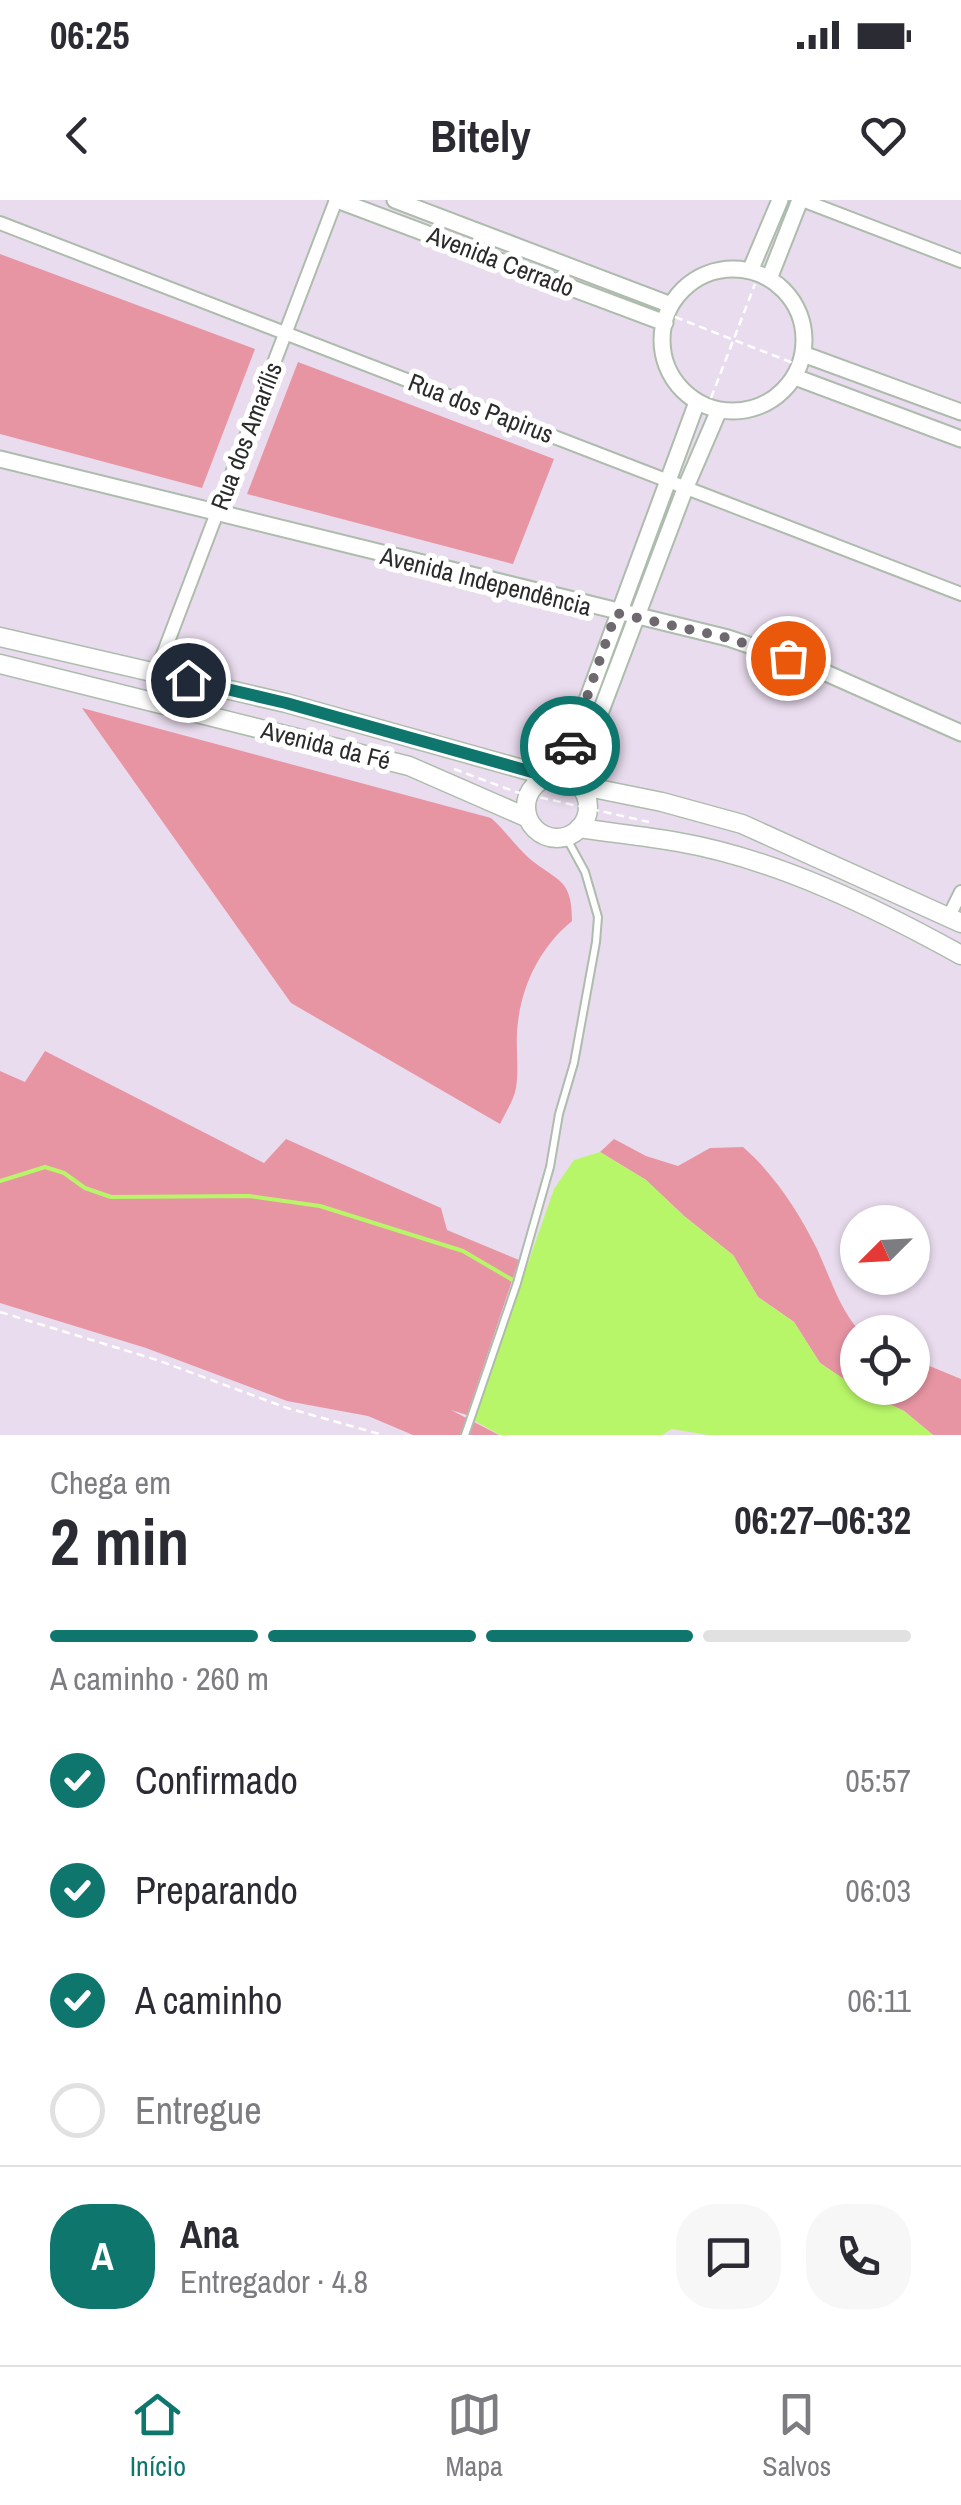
<!DOCTYPE html>
<html lang="pt">
<meta charset="utf-8">
<style>
:root{--surface:#fff;--page:#f7f7f7;--text:#2b2b33;--muted:#7c7c81;--line:#e1e1e2;--accent:#0f766e}
body{margin:0;font-family:"Archivo Narrow",sans-serif;background:var(--page);color:var(--text);height:100vh;display:flex;flex-direction:column;font-size:38px;white-space:nowrap}
*{box-sizing:border-box;margin:0}
p{font-size:32px;color:var(--muted)}
.icon{flex:none;width:55px;height:55px;fill:none;stroke:currentColor;stroke-width:2;stroke-linecap:round;stroke-linejoin:round}
.map{position:relative;height:1235px;overflow:hidden}
.details{display:flex;flex-direction:column;background:var(--surface);flex:1}
.details>*{flex:none}
.needle{width:65px;rotate:246deg}
.fabs{position:absolute;left:840px;top:1005px;display:grid;gap:20px}
.fabs a{display:grid;place-items:center;width:90px;height:90px;border-radius:50%;background:var(--surface);box-shadow:0 2px 8px #0004;font-size:50px}
.pin{position:absolute;display:grid;place-items:center;width:85px;height:85px;color:#fff;margin:-42px;border:5px solid #fff;border-radius:50%;box-shadow:0 2px 10px #0007}
.courier{position:absolute;display:grid;place-items:center;width:100px;height:100px;margin:-50px;border:8px solid #0f766e;border-radius:50%;background:#fff;color:#222;box-shadow:0 2px 12px #0007}
.overview em{font-style:normal;font-weight:700}
.overview div{display:flex;flex-direction:column-reverse}
.overview{display:flex;align-items:center;justify-content:space-between;height:170px;padding:0 50px}
h1{font-size:65px;font-weight:700;line-height:75px}
.bar{display:grid;grid-template-columns:repeat(4,1fr);gap:15px 10px;align-content:center;height:120px;padding:0 50px}
.bar i{height:12px;border-radius:8px;background:var(--line)}
.bar .selected{background:var(--accent)}
.bar p{grid-column:span 4}
.line{display:flex;align-items:center;gap:25px;padding:0 50px;border-top:2px solid var(--line)}
.line div{flex:1}
.round{display:grid;place-items:center;flex:none;width:105px;height:105px;border-radius:40px;background:var(--page)}
ol{padding:0 50px;list-style:none}
li{display:flex;align-items:center;gap:30px;height:110px}
li p{margin-inline-start:auto}
li .icon{padding:10px;border-radius:50%;background:var(--accent);color:#fff;stroke-width:4}
li:last-child{color:var(--muted)}
li i{width:55px;height:55px;border:5px solid var(--line);border-radius:50%}
.status{display:flex;justify-content:space-between;align-items:center;height:70px;padding:0 50px;background:var(--surface);direction:ltr}
.status svg{height:28px;fill:currentColor}
header{display:flex;justify-content:space-between;align-items:center;height:130px;padding:0 50px;background:var(--surface);font-size:45px;font-weight:700}
.tabs{display:flex;justify-content:space-around;align-items:center;height:140px;border-top:2px solid var(--line);background:var(--surface);font-size:28px;color:var(--muted)}
.tabs a{display:grid;justify-items:center;gap:5px}
.tabs .selected{color:var(--accent)}
.map>svg:first-child{display:block}
</style>
<div class="status"><b>06:25</b><svg viewBox="0 0 49 12"><path d="M0 12V9h3v3zM5 12V6h3v6zM10 12V3h3v9zM15 12V0h3v12zM26 1h20v11H26zM47 4h2v5h-2z"/></svg></div>
<header><svg class="icon" aria-label="back" viewBox="0 0 24 24"><path d="M15 5l-7 7 7 7"/></svg>Bitely<svg class="icon" aria-label="heart" viewBox="0 0 24 24"><path d="M12 20l-8-8c-3-5 5-10 8-4 3-6 11-1 8 4z"/></svg></header>
<div class="map">
<svg width="961" height="1235" viewBox="0 0 961 1235">
<rect width="100%" height="100%" fill="#e9dcee"/>
<path fill="#e895a3" d="M 0,54 L 255,149 L 202,288 L 0,234 Z
M 298,162 L 554,259 L 513,364 L 247,294 Z
M 82,508 L 491,618 C 505,630 516,647 530,659 C 558,682 572,678 572,721 C 539,748 520,788 517,832 C 516,850 519,870 516,888 C 514,900 505,913 500,924 L 291,803 Z
M 45,851 L 264,963 L 286,939 L 441,1008 L 447,1030 L 519,1060 L 467,1215 L 451,1210 L 499,1235 L 413,1235 L 368,1216 L 287,1201 L 146,1148 L 0,1103 L 0,871 L 25,882 Z
M 614,939 L 646,956 L 678,966 L 710,948 L 743,947 C 774,974 799,1012 817,1049 C 831,1079 838,1106 860,1132 L 858,1188 L 912,1188 L 913,1134 L 920,1162 L 961,1179 L 961,1235 L 933,1235 L 904,1211 L 860,1190 L 820,1163 L 794,1122 L 758,1097 L 733,1055 L 684,1016 L 646,980 L 600,952 Z"/>
<path fill="#b8f669" d="M 600,952 L 646,980 L 684,1016 L 733,1055 L 758,1097 L 794,1122 L 820,1163 L 860,1190 L 904,1211 L 933,1235 L 708,1235 L 672,1229 L 662,1235 L 500,1235 L 473,1220 L 554,989 L 574,960 Z"/>
<g fill="none" stroke-linecap="round" stroke-linejoin="round">
<path stroke="#b8f669" stroke-width="4" d="M 0,981 L 45,967 L 64,973 L 85,988 L 111,997 L 249,996 L 320,1006 L 463,1051 L 521,1085"/>
<defs>
<path id="service" d="M 465,1235 L 517,1083 L 550,967 L 559,914 L 574,863 L 596,742 L 598,717 L 585,672 L 566,637"/>
<path id="minor" d="M 802,0 L 961,61
M 0,23 L 961,394
M 156,473 L 336,0
M 949,716 L 961,692"/>
<path id="tertiary" d="M 337,0 L 665,123
M 395,0 L 671,105
M662 140a71 71 0 1 1 142 0a71 71 0 1 1-142 0Z
M 750,71 L 780,0
M 769,79 L 800,0
M 803,154 L 961,212
M 795,177 L 961,239
M 0,259 L 728,438 L 808,465 L 961,533
M 559,576 L 697,202
M 574,582 L 685,289 L 719,210"/>
<path id="secondary" d="M 0,437 L 286,503 L 551,577
M 0,464 L 409,566 L 528,618
M526 607a31 31 0 1 1 62 0a31 31 0 1 1-62 0Z
M 578,585 L 662,602 L 742,624 L 961,723
M 579,628 C 612,633 645,636 678,642 C 776,659 874,707 961,755"/>
</defs>
<use href="#service" stroke="#adbcac" stroke-width="10"/>
<use href="#minor" stroke="#adbcac" stroke-width="16"/>
<use href="#tertiary" stroke="#adbcac" stroke-width="19"/>
<use href="#secondary" stroke="#adbcac" stroke-width="21"/>
<path stroke="#fff" stroke-width="2.5" stroke-dasharray="8 5" stroke-linecap="butt" d="M 675,117 L 793,163
M 711,198 L 755,84
M 454,569 L 516,592 L 649,622
M 0,1112 L 157,1160 L 287,1208 L 383,1235"/>
<use href="#service" stroke="#fff" stroke-width="6"/>
<use href="#minor" stroke="#fff" stroke-width="12"/>
<use href="#tertiary" stroke="#fff" stroke-width="15"/>
<use href="#secondary" stroke="#fff" stroke-width="18"/>
</g>
<g fill="none" stroke-linecap="round" stroke-linejoin="round">
<path stroke="#6e696f" stroke-width="10" stroke-dasharray="0 18" d="M 570,546 L 616,413 L 728,438 L 788,458"/>
<path stroke="#0f766e" stroke-width="12" d="M 188,480 L 286,503 L 550,577 L 559,576 L 570,546"/>
</g>
<g text-anchor="middle" dominant-baseline="central" stroke-width="10" stroke-linejoin="round" paint-order="stroke">
<g font-size="25" fill="#2b2b2b" stroke="#fff">
<text transform="translate(501 61) rotate(21)">Avenida Cerrado</text>
<text transform="translate(481 208) rotate(21)">Rua dos Papirus</text>
<text transform="translate(246 236) rotate(-69)">Rua dos Amarílis</text>
<text transform="translate(486 381) rotate(14)">Avenida Independência</text>
<text transform="translate(326 545) rotate(14)">Avenida da Fé</text>
</g>
</g>
</svg>
<div class="fabs">
<a><svg class="needle" viewBox="-14 -14 28 28"><path d="M0-13l5 13h-10z" fill="#e53935"/><path d="M0 13l5-13h-10z" fill="#7c7c81"/></svg></a>
<a><svg class="icon" aria-label="locate" viewBox="0 0 24 24"><circle cx="12" cy="12" r="6"/><path d="M12 2v4M12 18v4M2 12h4M18 12h4"/></svg></a>
</div>
<div class="pin" style="left:788px;top:458px;background:#ea580c"><svg class="icon" aria-label="bag" viewBox="0 0 24 24"><path d="M5 8h14l-1 12H6zM9 8a3 3 0 0 1 6 0"/></svg></div>
<div class="pin" style="left:188px;top:480px;background:#1f2937"><svg class="icon" aria-label="home" viewBox="0 0 24 24"><path d="M3 11l9-7 9 7M6 9v11h12V9"/></svg></div>
<div class="courier" style="left:570px;top:546px"><svg class="icon" aria-label="car" viewBox="0 0 24 24"><path d="M5 17H2v-5l4-1 3-4h7l3 4 3 1v5h-3M9 17h6M6 11h13"/><circle cx="7" cy="17" r="2"/><circle cx="17" cy="17" r="2"/></svg></div>
</div>
<section class="details">
<div class="overview"><div><h1>2 min</h1><p>Chega em</p></div><em>06:27–06:32</em></div>
<div class="bar"><i class="selected"></i><i class="selected"></i><i class="selected"></i><i></i><p>A caminho · 260 m</p></div>
<ol>
<li><svg class="icon" aria-label="check" viewBox="0 0 24 24"><path d="M5 12l5 5 9-10"/></svg>Confirmado<p>05:57</p></li>
<li><svg class="icon" aria-label="check" viewBox="0 0 24 24"><path d="M5 12l5 5 9-10"/></svg>Preparando<p>06:03</p></li>
<li><svg class="icon" aria-label="check" viewBox="0 0 24 24"><path d="M5 12l5 5 9-10"/></svg>A caminho<p>06:11</p></li>
<li><i></i>Entregue</li>
</ol>
<div class="line" style="height:180px"><b class="round" style="background:var(--accent);color:#fff">A</b><div><b>Ana</b><p>Entregador · 4.8</p></div><a class="round"><svg class="icon" aria-label="chat" viewBox="0 0 24 24"><path d="M4 5h16v11H9l-5 4z"/></svg></a><a class="round"><svg class="icon" aria-label="phone" viewBox="0 0 24 24"><path d="M5 4h4l2 5-3 2q2 4 5 5l2-3 5 2v4C11 20 4 13 5 4z"/></svg></a></div>
</section>
<nav class="tabs">
<a class="selected"><svg class="icon" aria-label="home" viewBox="0 0 24 24"><path d="M3 11l9-7 9 7M6 9v11h12V9"/></svg>Início</a>
<a><svg class="icon" aria-label="map" viewBox="0 0 24 24"><path d="M3 6l6-2 6 2 6-2v14l-6 2-6-2-6 2zM9 4v14M15 6v14"/></svg>Mapa</a>
<a><svg class="icon" aria-label="saved" viewBox="0 0 24 24"><path d="M7 4h10v16l-5-4-5 4z"/></svg>Salvos</a>
</nav>
